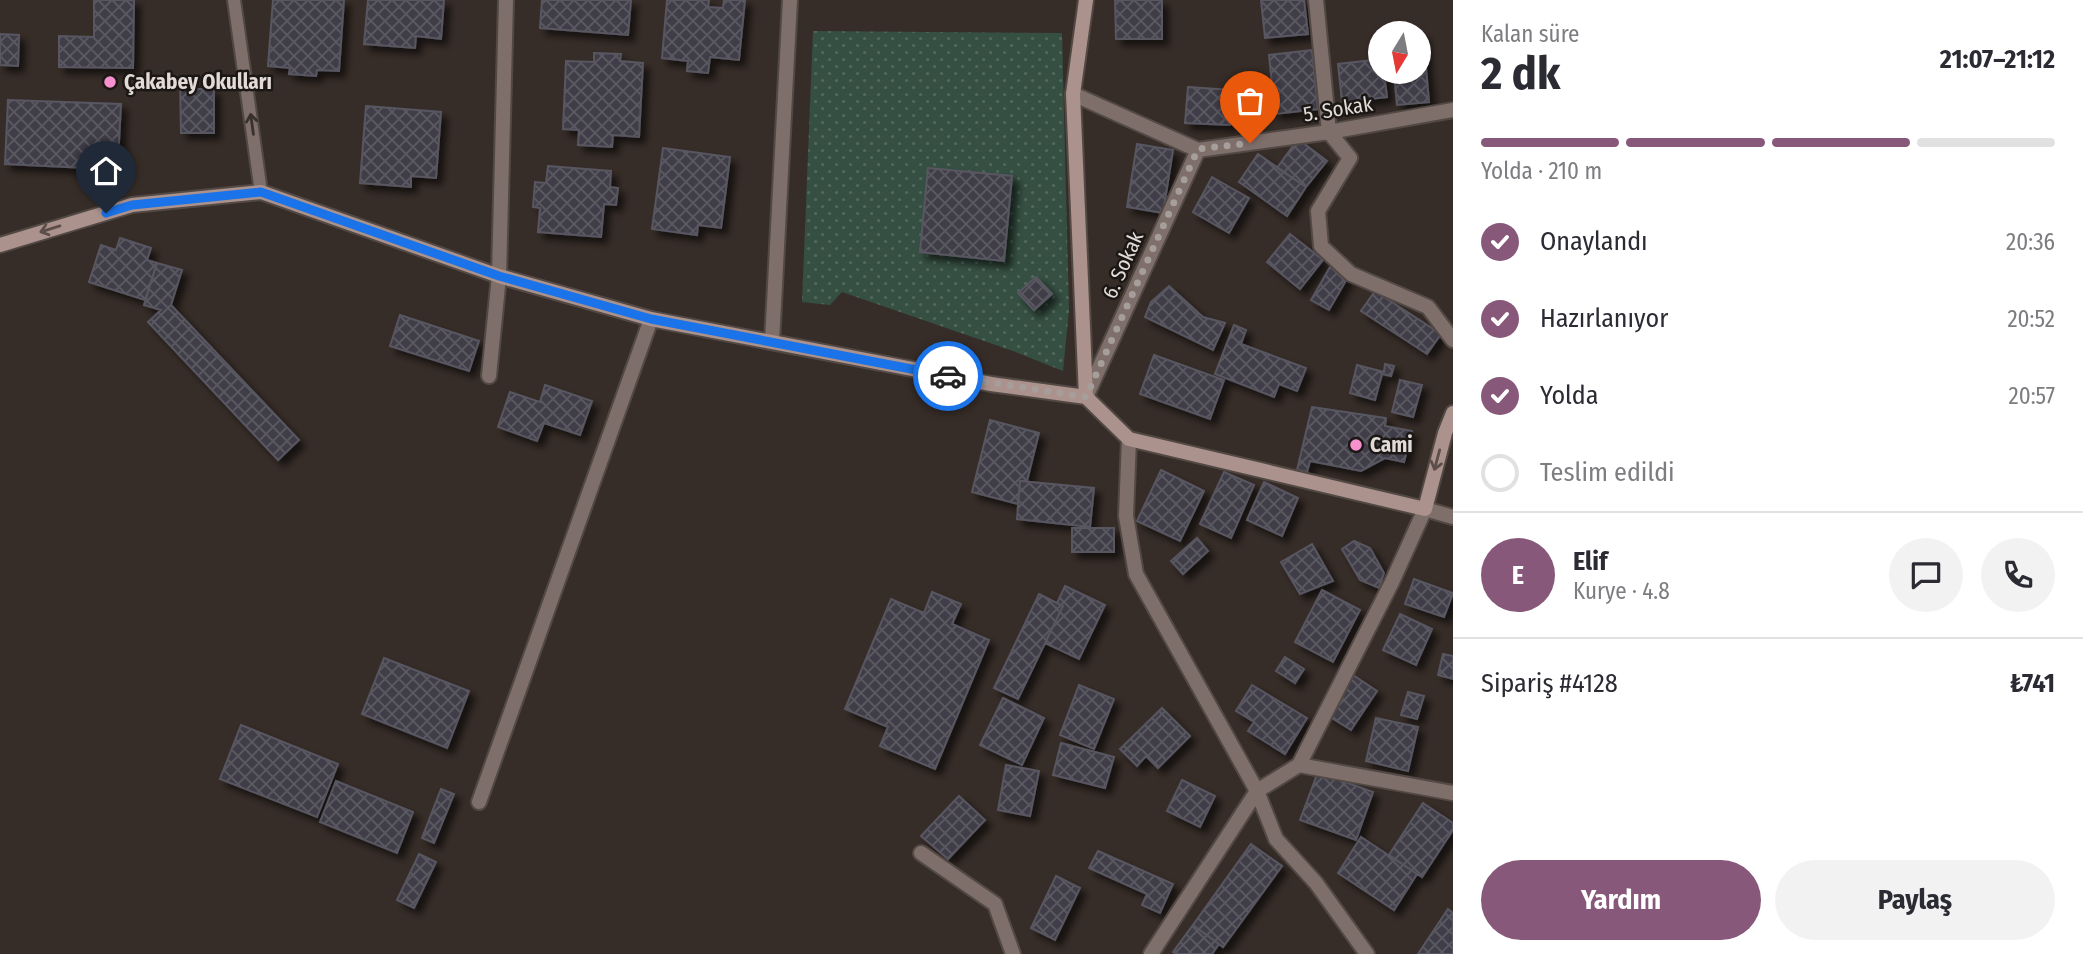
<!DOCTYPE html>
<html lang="tr">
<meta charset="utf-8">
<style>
:root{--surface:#fff;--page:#f2f2f3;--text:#2b2b33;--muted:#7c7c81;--line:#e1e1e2;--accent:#875879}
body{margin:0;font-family:"Fira Sans Condensed",sans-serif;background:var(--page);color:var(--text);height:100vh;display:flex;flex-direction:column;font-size:26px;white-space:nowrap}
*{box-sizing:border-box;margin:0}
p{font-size:23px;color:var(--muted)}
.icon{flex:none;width:38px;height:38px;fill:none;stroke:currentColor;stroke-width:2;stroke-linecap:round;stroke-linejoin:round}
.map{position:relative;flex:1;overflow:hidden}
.side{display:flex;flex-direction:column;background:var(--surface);width:630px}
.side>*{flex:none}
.needle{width:46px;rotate:190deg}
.controls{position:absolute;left:1368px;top:21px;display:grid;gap:14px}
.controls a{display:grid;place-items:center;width:63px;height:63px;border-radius:50%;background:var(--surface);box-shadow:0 2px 5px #0004;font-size:35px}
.pin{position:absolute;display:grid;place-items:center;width:60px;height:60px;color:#fff;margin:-72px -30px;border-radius:50% 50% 50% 0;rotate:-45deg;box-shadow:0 0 7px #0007}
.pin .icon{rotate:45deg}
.courier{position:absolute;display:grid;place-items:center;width:70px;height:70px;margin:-35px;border:5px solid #1a73e8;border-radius:50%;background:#fff;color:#222;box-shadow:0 2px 9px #0007}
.overview em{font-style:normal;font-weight:700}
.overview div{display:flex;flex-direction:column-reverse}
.overview{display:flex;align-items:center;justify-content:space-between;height:119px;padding:0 28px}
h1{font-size:46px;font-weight:700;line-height:52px}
.bar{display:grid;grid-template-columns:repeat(4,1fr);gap:10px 7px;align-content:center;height:84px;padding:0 28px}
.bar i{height:9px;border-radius:5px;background:var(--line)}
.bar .selected{background:var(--accent)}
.bar p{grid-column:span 4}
.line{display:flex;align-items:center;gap:18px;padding:0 28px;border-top:2px solid var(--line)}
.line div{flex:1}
.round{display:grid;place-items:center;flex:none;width:74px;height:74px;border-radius:37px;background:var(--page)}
ol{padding:0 28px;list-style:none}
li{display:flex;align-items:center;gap:21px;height:77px}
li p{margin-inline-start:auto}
li .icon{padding:7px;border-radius:50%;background:var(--accent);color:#fff;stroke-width:4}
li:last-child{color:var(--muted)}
li i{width:38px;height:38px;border:4px solid var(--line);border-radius:50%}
.action{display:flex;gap:14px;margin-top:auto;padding:14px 28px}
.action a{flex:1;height:80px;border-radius:42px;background:var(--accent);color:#fff;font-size:28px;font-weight:700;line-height:80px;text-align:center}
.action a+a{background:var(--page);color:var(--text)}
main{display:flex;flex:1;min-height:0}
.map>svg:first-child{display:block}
</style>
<main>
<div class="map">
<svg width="1453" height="954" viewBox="0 0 1453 954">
<defs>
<pattern id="grass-dots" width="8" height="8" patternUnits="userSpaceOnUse" patternTransform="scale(1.75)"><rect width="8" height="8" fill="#354f42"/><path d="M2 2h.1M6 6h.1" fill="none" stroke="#52685d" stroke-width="1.8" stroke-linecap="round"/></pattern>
<pattern id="building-cross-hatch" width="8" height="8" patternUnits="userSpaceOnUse" patternTransform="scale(1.75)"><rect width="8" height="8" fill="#403e48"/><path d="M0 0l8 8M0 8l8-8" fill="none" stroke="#5b5962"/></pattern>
<filter id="shadow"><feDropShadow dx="6" dy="6" stdDeviation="3.5" flood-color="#0009"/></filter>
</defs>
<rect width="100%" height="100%" fill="#372d28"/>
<path fill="url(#grass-dots)" d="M 813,31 L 1062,33 L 1069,310 L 1063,371 L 1013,351 L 842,292 L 830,305 L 802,302 Z"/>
<path fill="url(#building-cross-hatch)" stroke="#585661" stroke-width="2" filter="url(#shadow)" d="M 94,0 L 134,0 L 133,68 L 59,67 L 59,36 L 94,37 Z
M 273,0 L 344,0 L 339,71 L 317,70 L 316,76 L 289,74 L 290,68 L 268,66 Z
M 368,0 L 444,0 L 441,39 L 416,36 L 415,48 L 364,44 Z
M 542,0 L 631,0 L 628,35 L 540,28 Z
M 667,0 L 709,0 L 708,7 L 723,8 L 724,0 L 745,0 L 739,60 L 710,57 L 708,73 L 687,71 L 688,61 L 662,58 Z
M 1115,0 L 1162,0 L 1162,39 L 1116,39 Z
M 1261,0 L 1304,0 L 1308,34 L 1265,38 Z
M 1423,33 L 1429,102 L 1397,105 L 1394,72 L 1419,72 L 1419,34 Z
M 0,34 L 19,35 L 18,66 L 0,65 Z
M 1312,50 L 1318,109 L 1275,114 L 1269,55 Z
M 594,53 L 621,54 L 620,61 L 643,63 L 639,137 L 613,135 L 612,147 L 578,145 L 579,130 L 563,129 L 566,61 L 594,62 Z
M 1381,59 L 1381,72 L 1384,72 L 1387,97 L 1342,102 L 1338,64 Z
M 180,79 L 193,79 L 193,89 L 214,89 L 214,133 L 181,133 Z
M 1188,87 L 1232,90 L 1230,125 L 1185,123 Z
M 8,100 L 121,104 L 118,161 L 86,160 L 86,168 L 5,164 Z
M 366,106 L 441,112 L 436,178 L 411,176 L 411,187 L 360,183 Z
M 1298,139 L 1327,161 L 1306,187 L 1277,168 Z
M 1137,144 L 1173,150 L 1163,213 L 1127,207 Z
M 663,148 L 730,157 L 721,228 L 698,225 L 697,235 L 652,229 Z
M 1258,154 L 1306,187 L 1287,216 L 1239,182 Z
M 548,166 L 611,171 L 610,187 L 618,188 L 616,205 L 604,204 L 601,237 L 538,232 L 540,208 L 533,207 L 535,182 L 546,183 Z
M 928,168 L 1012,176 L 1004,261 L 920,252 Z
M 1212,177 L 1249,198 L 1229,233 L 1193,212 Z
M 1290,234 L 1323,260 L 1300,289 L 1267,262 Z
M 120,238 L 151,248 L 147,260 L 157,263 L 145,300 L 89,282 L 101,245 L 116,250 Z
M 157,263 L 182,270 L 171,305 L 299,440 L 278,460 L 148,322 L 161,310 L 144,305 Z
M 1330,267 L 1348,277 L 1329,310 L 1311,300 Z
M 1036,277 L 1052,294 L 1034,310 L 1018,293 Z
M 1169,286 L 1203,317 L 1225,323 L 1213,350 L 1145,317 L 1151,302 Z
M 1375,291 L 1441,334 L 1427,354 L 1361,311 Z
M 400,315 L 479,341 L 469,371 L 390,346 Z
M 1234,325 L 1246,330 L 1241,344 L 1306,368 L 1297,391 L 1279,384 L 1274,397 L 1215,374 Z
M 1154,355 L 1224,380 L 1210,419 L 1140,394 Z
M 1385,364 L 1394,366 L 1391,376 L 1382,374 L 1375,400 L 1350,393 L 1357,365 L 1384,372 Z
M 1400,380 L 1422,385 L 1413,417 L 1392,412 Z
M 545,385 L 592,401 L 580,435 L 544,423 L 537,441 L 498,427 L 510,392 L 540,402 Z
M 1312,407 L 1386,418 L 1385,426 L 1412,431 L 1404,462 L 1385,458 L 1361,471 L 1310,461 L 1307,472 L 1297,470 Z
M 990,420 L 1039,433 L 1027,481 L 1020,481 L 1018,504 L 972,492 Z
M 1161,470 L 1204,491 L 1180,541 L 1137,521 Z
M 1224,472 L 1254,485 L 1231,538 L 1200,524 Z
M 1020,481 L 1094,488 L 1090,527 L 1017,519 Z
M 1264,482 L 1298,498 L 1282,536 L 1247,520 Z
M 1072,528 L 1114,528 L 1114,552 L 1072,552 Z
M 1197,538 L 1208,551 L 1183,574 L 1171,561 Z
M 1354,541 L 1370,548 L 1384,573 L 1379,588 L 1360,580 L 1342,549 Z
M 1312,544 L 1333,581 L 1300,594 L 1281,562 Z
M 1414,579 L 1453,593 L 1444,617 L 1405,604 Z
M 1065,586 L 1105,605 L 1079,659 L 1045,643 L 1063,606 L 1057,603 Z
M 1322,590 L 1360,610 L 1333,662 L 1295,642 Z
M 932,592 L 961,604 L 952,624 L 989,640 L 935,769 L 880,746 L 888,727 L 845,709 L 891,599 L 924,613 Z
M 1039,594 L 1063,606 L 1018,699 L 994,688 Z
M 1400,614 L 1432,629 L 1416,665 L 1383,650 Z
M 1443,654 L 1453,656 L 1453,679 L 1438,675 Z
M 1285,657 L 1304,669 L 1295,683 L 1276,671 Z
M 384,658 L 469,691 L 447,748 L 362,714 Z
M 1353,675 L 1377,691 L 1351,730 L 1327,715 Z
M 1079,685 L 1114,699 L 1094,749 L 1060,735 Z
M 1252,685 L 1307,718 L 1285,754 L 1248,731 L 1254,722 L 1236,711 Z
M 1408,692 L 1424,696 L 1417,719 L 1401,715 Z
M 1003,698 L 1044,718 L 1022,765 L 980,745 Z
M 1162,708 L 1190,736 L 1158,768 L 1146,756 L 1137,766 L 1120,749 Z
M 1376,718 L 1418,727 L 1408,771 L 1366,761 Z
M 241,725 L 338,764 L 317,817 L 220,779 Z
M 1061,743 L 1114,757 L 1105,788 L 1053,775 Z
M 1006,765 L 1039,771 L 1030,816 L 998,810 Z
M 1318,772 L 1373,792 L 1356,840 L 1300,820 Z
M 1182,780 L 1215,796 L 1200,827 L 1167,811 Z
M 336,781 L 413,812 L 397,853 L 320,822 Z
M 441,789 L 454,794 L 434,843 L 422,838 Z
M 959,796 L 985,820 L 948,859 L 921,836 Z
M 1423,803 L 1453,823 L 1453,830 L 1422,877 L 1389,855 Z
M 1361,837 L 1417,874 L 1394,910 L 1338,873 Z
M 1251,844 L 1282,866 L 1223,947 L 1193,925 Z
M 1098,851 L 1173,884 L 1160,913 L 1142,905 L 1147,894 L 1089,868 Z
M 419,854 L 436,862 L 414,908 L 397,900 Z
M 1056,876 L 1080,888 L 1055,940 L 1031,928 Z
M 1448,909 L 1453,913 L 1453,954 L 1418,954 Z
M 1193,925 L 1219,944 L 1212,954 L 1176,954 L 1173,952 Z"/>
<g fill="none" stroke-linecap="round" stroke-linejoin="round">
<defs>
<path id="lane" d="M 234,0 L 261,192"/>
<path id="street" d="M 1316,0 L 1329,132 L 1350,158 L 1318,211 L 1321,246 L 1351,274 L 1428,307 L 1453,340
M 1073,94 L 1198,150 L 1329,132 L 1453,110
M 772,342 L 790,0
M 489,376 L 499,276 L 506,0
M 1086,397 L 1198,150
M 1129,439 L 1126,516 L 1136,574 L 1257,791 L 1151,954
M 1299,765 L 1453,793
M 479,802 L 651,319
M 921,853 L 995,904 L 1013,954
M 1367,954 L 1316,883 L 1276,839 L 1257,791 L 1299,765 L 1392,582 L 1425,509 L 1453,517"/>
<path id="secondary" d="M 1086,0 L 1073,94 L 1086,397
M 0,245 L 132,205 L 261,192 L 499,276 L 651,319 L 991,384 L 1086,397 L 1129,439 L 1425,509 L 1445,433 L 1453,413"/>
</defs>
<use href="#lane" stroke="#524944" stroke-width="16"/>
<use href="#street" stroke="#524944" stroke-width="18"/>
<use href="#secondary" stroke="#524944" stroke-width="18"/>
<use href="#lane" stroke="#7f6f6b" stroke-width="12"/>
<use href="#street" stroke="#7f6f6b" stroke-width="14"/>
<use href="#secondary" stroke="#ac928d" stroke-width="14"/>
</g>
<defs><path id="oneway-shaft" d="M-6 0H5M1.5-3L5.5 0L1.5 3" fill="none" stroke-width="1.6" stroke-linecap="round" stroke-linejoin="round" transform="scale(1.75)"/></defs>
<use stroke="#39312e" href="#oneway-shaft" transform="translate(252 124) rotate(-98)"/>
<g stroke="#5c4e4a">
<use href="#oneway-shaft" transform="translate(50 229) rotate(163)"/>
<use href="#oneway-shaft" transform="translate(1437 460) rotate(105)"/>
</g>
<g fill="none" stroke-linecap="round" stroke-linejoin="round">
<path stroke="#a69e9a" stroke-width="7" stroke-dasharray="0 12.6" d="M 948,376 L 1086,397 L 1198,149 L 1250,143"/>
<path stroke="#1a73e8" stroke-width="9" d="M 106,213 L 132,205 L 261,192 L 499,276 L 651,319 L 948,376"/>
</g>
<g fill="#f790ce" stroke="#1b1714" stroke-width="2.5">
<circle cx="110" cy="82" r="7"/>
<circle cx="1356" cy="445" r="7"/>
</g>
<g text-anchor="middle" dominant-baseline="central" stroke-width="5" stroke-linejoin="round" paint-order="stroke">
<g font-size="21" font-weight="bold" fill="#e2dbd8" stroke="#1b1714" text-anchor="start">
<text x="124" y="82">Çakabey Okulları</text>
<text x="1370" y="445">Cami</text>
</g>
<g font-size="21" fill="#e2dbd8" stroke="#1b1714">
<text transform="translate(1338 109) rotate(-9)">5. Sokak</text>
<text transform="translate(1123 265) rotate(-66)">6. Sokak</text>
</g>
</g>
</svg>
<div class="controls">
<a><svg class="needle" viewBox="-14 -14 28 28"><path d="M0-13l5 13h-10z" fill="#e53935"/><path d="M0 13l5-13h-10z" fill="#7c7c81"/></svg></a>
</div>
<div class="pin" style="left:1250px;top:143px;background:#ea580c"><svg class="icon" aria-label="bag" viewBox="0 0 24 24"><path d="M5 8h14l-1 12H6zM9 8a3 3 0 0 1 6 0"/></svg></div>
<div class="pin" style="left:106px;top:213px;background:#1f2937"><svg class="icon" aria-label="home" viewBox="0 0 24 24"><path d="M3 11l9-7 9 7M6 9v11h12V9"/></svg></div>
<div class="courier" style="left:948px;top:376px"><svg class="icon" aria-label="car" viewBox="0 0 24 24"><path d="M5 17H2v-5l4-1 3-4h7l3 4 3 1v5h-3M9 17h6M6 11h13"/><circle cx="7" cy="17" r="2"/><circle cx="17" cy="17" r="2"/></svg></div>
</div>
<section class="side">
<div class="overview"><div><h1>2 dk</h1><p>Kalan süre</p></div><em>21:07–21:12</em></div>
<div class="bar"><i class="selected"></i><i class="selected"></i><i class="selected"></i><i></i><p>Yolda · 210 m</p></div>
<ol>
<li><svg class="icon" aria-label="check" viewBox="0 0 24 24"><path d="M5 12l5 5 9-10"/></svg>Onaylandı<p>20:36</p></li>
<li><svg class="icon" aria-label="check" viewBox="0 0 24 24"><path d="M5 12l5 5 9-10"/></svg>Hazırlanıyor<p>20:52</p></li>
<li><svg class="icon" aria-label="check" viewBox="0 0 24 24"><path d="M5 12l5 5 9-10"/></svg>Yolda<p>20:57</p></li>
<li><i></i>Teslim edildi</li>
</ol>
<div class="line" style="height:126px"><b class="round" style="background:var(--accent);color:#fff">E</b><div><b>Elif</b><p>Kurye · 4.8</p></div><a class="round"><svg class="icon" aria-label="chat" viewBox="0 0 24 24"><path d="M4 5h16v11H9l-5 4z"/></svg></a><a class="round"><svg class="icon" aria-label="phone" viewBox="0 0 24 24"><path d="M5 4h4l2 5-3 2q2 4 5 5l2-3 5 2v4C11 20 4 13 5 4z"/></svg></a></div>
<div class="line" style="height:91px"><div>Sipariş #4128</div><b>₺741</b></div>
<div class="action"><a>Yardım</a><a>Paylaş</a></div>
</section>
</main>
